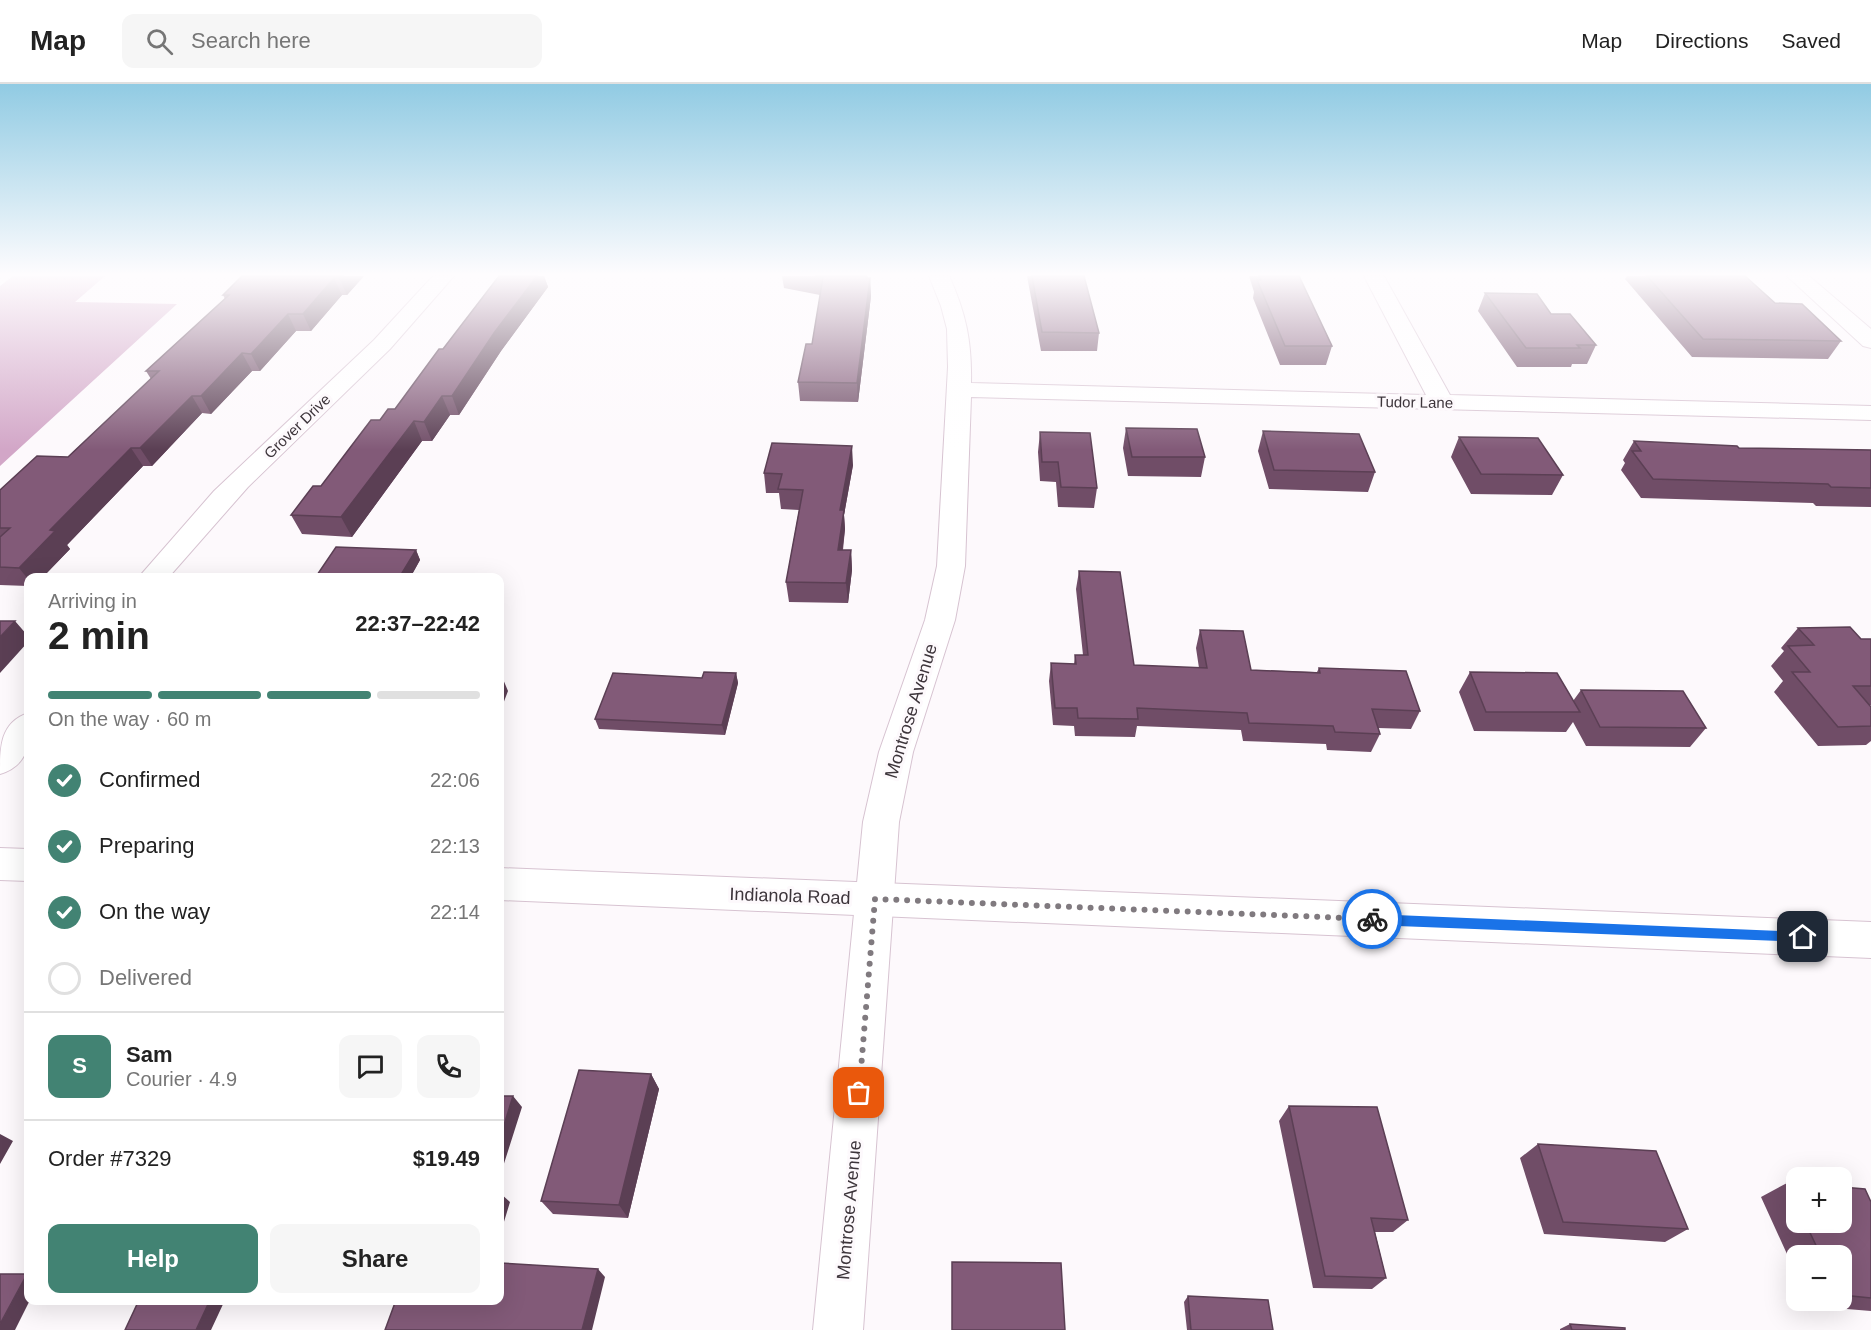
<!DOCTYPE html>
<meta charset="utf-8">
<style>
:root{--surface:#fff;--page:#f6f6f6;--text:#222;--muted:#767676;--line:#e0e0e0;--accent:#428373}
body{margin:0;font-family:Arial,sans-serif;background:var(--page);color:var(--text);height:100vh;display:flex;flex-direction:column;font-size:22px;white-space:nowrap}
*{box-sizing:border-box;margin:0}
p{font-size:20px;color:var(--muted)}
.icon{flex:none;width:33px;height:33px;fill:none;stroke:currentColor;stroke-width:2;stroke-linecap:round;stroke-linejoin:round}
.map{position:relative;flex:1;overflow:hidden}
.details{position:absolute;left:24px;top:489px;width:480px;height:732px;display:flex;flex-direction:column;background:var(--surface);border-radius:12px;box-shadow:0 6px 24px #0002}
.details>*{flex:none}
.tools{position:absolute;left:1786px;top:1083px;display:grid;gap:12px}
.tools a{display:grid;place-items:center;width:66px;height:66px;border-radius:12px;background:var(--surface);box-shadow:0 6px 24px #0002;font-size:30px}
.pin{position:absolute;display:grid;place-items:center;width:51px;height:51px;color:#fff;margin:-26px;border-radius:12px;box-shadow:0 3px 9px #0006}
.courier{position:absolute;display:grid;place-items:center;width:60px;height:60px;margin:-30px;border:4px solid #1a73e8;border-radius:50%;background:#fff;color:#222;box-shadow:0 2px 8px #0007}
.overview em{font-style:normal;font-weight:800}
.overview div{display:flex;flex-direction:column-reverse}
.overview{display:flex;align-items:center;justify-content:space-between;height:102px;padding:0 24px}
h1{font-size:39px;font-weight:800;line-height:45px}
.bar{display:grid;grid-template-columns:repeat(4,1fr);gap:9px 6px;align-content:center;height:72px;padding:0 24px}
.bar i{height:8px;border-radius:4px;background:var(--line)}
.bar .selected{background:var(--accent)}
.bar p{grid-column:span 4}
.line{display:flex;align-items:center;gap:15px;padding:0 24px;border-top:2px solid var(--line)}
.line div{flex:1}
.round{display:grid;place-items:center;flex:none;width:63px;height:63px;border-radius:12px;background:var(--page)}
ol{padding:0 24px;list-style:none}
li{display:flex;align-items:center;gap:18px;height:66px}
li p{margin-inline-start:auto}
li .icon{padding:6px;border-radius:50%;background:var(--accent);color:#fff;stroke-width:4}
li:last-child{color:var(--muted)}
li i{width:33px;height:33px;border:3px solid var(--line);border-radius:50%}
.primary-button{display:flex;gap:12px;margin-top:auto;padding:12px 24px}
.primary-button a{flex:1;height:69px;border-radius:12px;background:var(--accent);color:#fff;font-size:24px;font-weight:800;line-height:69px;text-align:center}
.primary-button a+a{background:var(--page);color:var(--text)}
header{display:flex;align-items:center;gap:36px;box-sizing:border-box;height:84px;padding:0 30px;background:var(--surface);border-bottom:2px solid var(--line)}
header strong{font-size:28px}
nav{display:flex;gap:33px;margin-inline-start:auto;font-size:21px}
.search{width:420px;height:54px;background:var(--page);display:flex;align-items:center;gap:15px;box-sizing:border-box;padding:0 21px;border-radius:12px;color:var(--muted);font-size:22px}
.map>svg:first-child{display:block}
</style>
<header>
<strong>Map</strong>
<div class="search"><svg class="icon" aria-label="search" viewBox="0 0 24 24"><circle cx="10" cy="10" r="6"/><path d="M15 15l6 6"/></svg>Search here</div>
<nav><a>Map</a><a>Directions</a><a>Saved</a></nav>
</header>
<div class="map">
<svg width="1871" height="1246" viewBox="0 0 1871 1246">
<rect width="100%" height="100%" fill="#fdf9fc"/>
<path fill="#d2a6c7" d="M 13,192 L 105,192 L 75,218 L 177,220 L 0,382 L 0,202 Z"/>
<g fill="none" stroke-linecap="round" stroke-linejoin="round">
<defs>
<path id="street" d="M 433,192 L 454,192 L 390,265 L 248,403 L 168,494 L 138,494 L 214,407 L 374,256 Z
M 929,192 L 949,192 C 966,229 972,258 971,299 L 1426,311 L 1364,192 L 1384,192 L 1450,311 L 1871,322 L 1871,336 L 971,313 L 965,482 L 955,536 L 913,668 L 899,738 L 863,1246 L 813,1246 L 863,738 L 879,668 L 925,536 L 937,482 L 948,283 L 947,245 L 941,222 Z
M 1787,192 L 1809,192 L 1871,245 L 1871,264 L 1863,262 Z
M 28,629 C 31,656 30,681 0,690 C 0,663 0,639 28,629 Z"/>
<path id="secondary" d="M 0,764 L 28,765 L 28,797 L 0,796 Z
M 500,784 L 1871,838 L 1871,874 L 500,816 Z"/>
</defs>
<use href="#street" stroke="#d7c3d1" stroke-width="2"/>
<use href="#secondary" stroke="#d7c3d1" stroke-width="2"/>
<use href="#street" fill="#fff" fill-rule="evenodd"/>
<use href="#secondary" fill="#fff" fill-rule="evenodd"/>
</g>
<path fill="#704d67" d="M 242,192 L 364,192 L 347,211 L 342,211 L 311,247 L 296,247 L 260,287 L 252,287 L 211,330 L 202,329 L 152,382 L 143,382 L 67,461 L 70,465 L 42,494 L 28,494 L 28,502 L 0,501 L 0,406 L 68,373 L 151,295 L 146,287 L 225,215 L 223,211 Z
M 499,192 L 544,192 L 548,203 L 501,267 L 459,331 L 450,331 L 432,357 L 422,357 L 352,453 L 302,450 L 291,431 L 321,402 L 380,336 L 395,325 L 443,265 Z
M 782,192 L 868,192 L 868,194 L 870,194 L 871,212 L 858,318 L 800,317 L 798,298 L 812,260 L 820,211 L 784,204 Z
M 1027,192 L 1084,192 L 1099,249 L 1097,267 L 1041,267 Z
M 1249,192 L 1299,192 L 1332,262 L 1326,281 L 1280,281 L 1253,214 L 1254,208 Z
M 1627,192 L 1745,192 L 1775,219 L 1841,257 L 1828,275 L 1692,273 L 1625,195 Z
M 1485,209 L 1551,230 L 1596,261 L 1587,280 L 1572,280 L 1571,283 L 1517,283 L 1478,227 Z
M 1126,344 L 1205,373 L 1201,393 L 1128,392 L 1123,364 Z
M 1263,347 L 1375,388 L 1368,408 L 1269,405 L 1258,367 Z
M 1040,348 L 1097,404 L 1094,424 L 1058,423 L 1056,398 L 1040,397 L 1038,368 Z
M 1459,353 L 1563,391 L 1552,411 L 1471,410 L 1451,373 Z
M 1634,357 L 1739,364 L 1871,366 L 1871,423 L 1816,422 L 1813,419 L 1641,414 L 1621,386 L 1625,379 L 1623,376 Z
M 853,381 L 844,431 L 845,445 L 843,466 L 851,466 L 852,486 L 848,519 L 789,518 L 786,498 L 799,426 L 781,425 L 779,409 L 766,409 L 764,389 Z
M 416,466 L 420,476 L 410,494 L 319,494 L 317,491 Z
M 1079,487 L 1134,581 L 1199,584 L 1196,564 L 1200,546 L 1251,586 L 1317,588 L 1319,584 L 1420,627 L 1411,645 L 1378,644 L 1380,650 L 1371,668 L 1327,666 L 1326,660 L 1243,657 L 1241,646 L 1137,642 L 1135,653 L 1075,652 L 1074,642 L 1053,641 L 1049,597 L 1051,579 L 1074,580 L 1075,571 L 1083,571 L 1076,505 Z
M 1798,544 L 1861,555 L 1871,555 L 1871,621 L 1869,621 L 1871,623 L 1871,657 L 1866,661 L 1818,662 L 1774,608 L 1783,597 L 1771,582 L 1784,567 L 1781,564 Z
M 1470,588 L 1573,617 L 1581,606 L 1706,644 L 1690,663 L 1586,662 L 1573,638 L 1566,648 L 1474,647 L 1459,608 Z
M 736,589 L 738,599 L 725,651 L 599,645 L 595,635 L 702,594 Z
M 651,990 L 659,1005 L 628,1134 L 553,1130 L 541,1117 Z
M 1289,1022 L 1408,1136 L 1393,1148 L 1375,1148 L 1386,1194 L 1372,1205 L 1313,1204 L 1279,1037 Z
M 1538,1060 L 1688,1145 L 1665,1158 L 1544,1150 L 1520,1074 Z
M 1787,1099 L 1797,1100 L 1797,1138 L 1842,1138 L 1871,1118 L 1871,1227 L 1810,1222 L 1808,1216 L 1842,1216 L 1842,1172 L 1797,1172 L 1797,1192 L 1761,1113 Z
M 1188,1212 L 1273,1246 L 1187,1246 L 1184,1218 Z
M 1570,1240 L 1625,1246 L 1560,1246 L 1560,1245 Z"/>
<path fill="#5b3f54" d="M 342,192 L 364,192 L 347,211 L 339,194 Z
M 537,192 L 544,192 L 548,203 L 501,267 L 459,331 L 452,312 L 494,249 Z
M 334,194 L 342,211 L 311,247 L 303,230 Z
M 870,194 L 871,212 L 858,318 L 857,299 Z
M 288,230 L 296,247 L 260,287 L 251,270 Z
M 242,269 L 252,287 L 211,330 L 201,312 Z
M 192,312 L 202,329 L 152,382 L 140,364 Z
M 442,312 L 450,331 L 432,357 L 424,338 Z
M 414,337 L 422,357 L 352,453 L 341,433 Z
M 852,362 L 853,381 L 844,431 L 845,445 L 840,485 L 838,466 L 840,426 Z
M 131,364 L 143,382 L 67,461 L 70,465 L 42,494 L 28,494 L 28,495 L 19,484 L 50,446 Z
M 416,466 L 420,476 L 410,494 L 399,494 Z
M 851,466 L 852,486 L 848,519 L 846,499 Z
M 15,537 L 28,552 L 28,558 L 0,589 L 0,553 Z
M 500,588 L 508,607 L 500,628 Z
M 736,589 L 738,599 L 725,651 L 722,641 Z
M 651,990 L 659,1005 L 628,1134 L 619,1121 Z
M 513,1012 L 522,1023 L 500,1092 L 500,1054 Z
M 0,1050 L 13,1057 L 0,1080 Z
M 500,1109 L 510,1118 L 500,1151 Z
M 598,1185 L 605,1193 L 592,1246 L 582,1246 Z
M 27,1190 L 28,1191 L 28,1216 L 30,1216 L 15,1246 L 0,1246 L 0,1240 Z
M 210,1216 L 225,1216 L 211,1246 L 196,1246 Z"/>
<path fill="#825a78" stroke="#5b3f54" stroke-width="1.5" d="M 242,192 L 342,192 L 339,194 L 334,194 L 303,230 L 288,230 L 251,270 L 242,269 L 201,312 L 192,312 L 140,364 L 131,364 L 50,446 L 55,447 L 19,484 L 0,483 L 0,453 L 10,444 L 0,444 L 0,406 L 37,372 L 68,373 L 159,287 L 146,287 L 229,211 L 223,211 Z
M 499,192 L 537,192 L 494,249 L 452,312 L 442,312 L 424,338 L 414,337 L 341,433 L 291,431 L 313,402 L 321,402 L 371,336 L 380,336 L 388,325 L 395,325 L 439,265 L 443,265 Z
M 815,192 L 866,192 L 866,194 L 870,194 L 857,299 L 798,298 L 806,260 L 812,260 L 823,193 Z
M 1032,192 L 1084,192 L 1099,249 L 1042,248 Z
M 1259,192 L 1299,192 L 1332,262 L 1285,262 L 1257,196 L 1261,196 Z
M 1647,192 L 1745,192 L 1775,219 L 1802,220 L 1841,257 L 1703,255 Z
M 1485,209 L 1537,210 L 1551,230 L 1570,230 L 1596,261 L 1577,261 L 1580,264 L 1526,264 Z
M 1126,344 L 1197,345 L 1205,373 L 1132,373 Z
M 1263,347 L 1359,350 L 1375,388 L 1274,386 Z
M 1040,348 L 1090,349 L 1097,404 L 1061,403 L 1058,378 L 1042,378 Z
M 1459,353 L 1538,354 L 1563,391 L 1481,390 Z
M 1634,357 L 1737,362 L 1739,364 L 1871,366 L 1871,404 L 1831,403 L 1828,400 L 1653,395 L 1632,367 L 1641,367 Z
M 772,359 L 852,362 L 840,426 L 844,426 L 838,466 L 851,466 L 846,499 L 786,498 L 803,406 L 778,405 L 782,390 L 764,389 Z
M 336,463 L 416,466 L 399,494 L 317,491 Z
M 1079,487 L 1120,488 L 1134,581 L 1207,584 L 1200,546 L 1243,547 L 1251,586 L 1320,589 L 1319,584 L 1406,587 L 1420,627 L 1372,625 L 1380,650 L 1335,648 L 1333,642 L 1249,639 L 1247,629 L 1137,624 L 1138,635 L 1078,634 L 1077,624 L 1055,624 L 1051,579 L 1076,580 L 1075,571 L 1088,571 Z
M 0,537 L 15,537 L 0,553 Z
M 1850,543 L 1861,555 L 1871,555 L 1871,602 L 1853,602 L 1871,623 L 1871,642 L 1838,643 L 1792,588 L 1810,588 L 1788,562 L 1814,561 L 1798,544 Z
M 704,588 L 736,589 L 722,641 L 595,635 L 613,589 L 702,594 Z
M 1470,588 L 1557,589 L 1580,628 L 1486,628 Z
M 1581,606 L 1683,607 L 1706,644 L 1600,643 Z
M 579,986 L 651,990 L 619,1121 L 541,1117 Z
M 500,1012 L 513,1012 L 500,1054 Z
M 1289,1022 L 1377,1023 L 1408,1136 L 1371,1134 L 1386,1194 L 1325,1192 Z
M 1538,1060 L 1656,1067 L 1688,1145 L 1563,1138 Z
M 1787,1099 L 1797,1100 L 1797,1121 Z
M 1842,1103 L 1865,1105 L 1871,1118 L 1871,1214 L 1842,1211 L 1842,1172 L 1821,1172 L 1805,1138 L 1842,1138 Z
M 952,1178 L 1061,1179 L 1065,1246 L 952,1246 Z
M 500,1179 L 598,1185 L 582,1246 L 385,1246 L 396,1216 L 500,1216 Z
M 0,1190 L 27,1190 L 0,1240 Z
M 1188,1212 L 1268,1216 L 1273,1246 L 1191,1246 Z
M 139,1216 L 210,1216 L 196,1246 L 125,1246 Z
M 1570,1240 L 1625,1244 L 1625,1246 L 1572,1246 Z"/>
<linearGradient id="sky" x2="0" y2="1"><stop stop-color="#91cbe3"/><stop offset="0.52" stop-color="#fefcfe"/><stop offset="1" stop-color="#fefcfe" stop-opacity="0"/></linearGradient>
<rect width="1871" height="366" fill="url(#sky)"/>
<path fill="#1a73e8" d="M 1372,830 L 1803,848 L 1809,853 L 1803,858 L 1372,841 L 1366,835 Z"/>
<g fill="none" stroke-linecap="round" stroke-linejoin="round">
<path stroke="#807a7f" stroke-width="6" stroke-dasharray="0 10.8" d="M 859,1009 L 875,815 L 1372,835"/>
</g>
<g text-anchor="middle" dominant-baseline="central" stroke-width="6" stroke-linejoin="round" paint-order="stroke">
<g font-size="15" fill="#3d353b" stroke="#fdf9fc">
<text transform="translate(1415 318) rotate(1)">Tudor Lane</text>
<text transform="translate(297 342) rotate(-44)">Grover Drive</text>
</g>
<g font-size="18" fill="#3d353b" stroke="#fdf9fc">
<text transform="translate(911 627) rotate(-73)">Montrose Avenue</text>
<text transform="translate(790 812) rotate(2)">Indianola Road</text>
<text transform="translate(849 1126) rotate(-85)">Montrose Avenue</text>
</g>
</g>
</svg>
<div class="tools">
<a>+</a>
<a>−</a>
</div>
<div class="pin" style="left:859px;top:1009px;background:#ea580c"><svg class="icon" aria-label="bag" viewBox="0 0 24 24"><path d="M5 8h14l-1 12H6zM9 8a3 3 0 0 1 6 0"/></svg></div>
<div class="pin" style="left:1803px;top:853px;background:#1f2937"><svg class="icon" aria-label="home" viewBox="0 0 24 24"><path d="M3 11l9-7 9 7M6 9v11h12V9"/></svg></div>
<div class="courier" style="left:1372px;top:835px"><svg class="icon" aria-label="bike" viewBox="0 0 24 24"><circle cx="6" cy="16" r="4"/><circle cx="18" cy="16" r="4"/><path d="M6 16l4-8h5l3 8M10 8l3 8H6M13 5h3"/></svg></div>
<section class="details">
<div class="overview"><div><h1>2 min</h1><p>Arriving in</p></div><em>22:37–22:42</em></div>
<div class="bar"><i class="selected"></i><i class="selected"></i><i class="selected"></i><i></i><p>On the way · 60 m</p></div>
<ol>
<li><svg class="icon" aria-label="check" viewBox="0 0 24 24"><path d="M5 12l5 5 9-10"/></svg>Confirmed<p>22:06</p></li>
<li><svg class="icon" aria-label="check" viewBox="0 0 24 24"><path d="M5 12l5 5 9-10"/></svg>Preparing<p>22:13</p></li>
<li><svg class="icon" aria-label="check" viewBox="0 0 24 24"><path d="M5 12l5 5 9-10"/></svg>On the way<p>22:14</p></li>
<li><i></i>Delivered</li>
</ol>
<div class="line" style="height:108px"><b class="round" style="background:var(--accent);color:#fff">S</b><div><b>Sam</b><p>Courier · 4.9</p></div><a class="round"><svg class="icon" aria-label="chat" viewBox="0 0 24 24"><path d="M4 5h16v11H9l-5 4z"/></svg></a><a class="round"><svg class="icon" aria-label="phone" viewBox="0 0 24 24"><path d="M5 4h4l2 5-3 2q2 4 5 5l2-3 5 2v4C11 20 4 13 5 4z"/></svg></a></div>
<div class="line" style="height:78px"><div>Order #7329</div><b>$19.49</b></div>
<div class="primary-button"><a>Help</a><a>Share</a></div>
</section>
</div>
